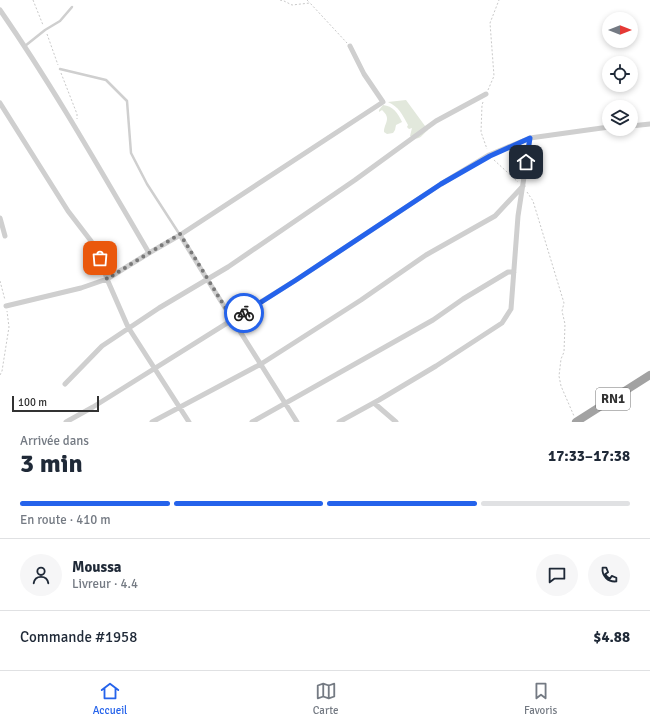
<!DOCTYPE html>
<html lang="fr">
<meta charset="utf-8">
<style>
:root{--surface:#fff;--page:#f6f6f7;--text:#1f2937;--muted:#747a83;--line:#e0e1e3;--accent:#2563eb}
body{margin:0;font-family:Signika,sans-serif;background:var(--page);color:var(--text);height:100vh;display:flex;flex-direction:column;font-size:15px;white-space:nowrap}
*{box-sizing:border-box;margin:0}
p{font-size:13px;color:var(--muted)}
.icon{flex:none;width:22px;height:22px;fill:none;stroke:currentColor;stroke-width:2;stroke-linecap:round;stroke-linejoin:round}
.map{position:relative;height:422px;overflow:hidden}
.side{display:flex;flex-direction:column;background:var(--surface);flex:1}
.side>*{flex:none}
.needle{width:26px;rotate:90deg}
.tools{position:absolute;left:602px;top:12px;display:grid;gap:8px}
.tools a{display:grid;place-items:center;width:36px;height:36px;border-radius:50%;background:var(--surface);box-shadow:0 2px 6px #0003;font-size:20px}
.scale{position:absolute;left:12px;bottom:10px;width:87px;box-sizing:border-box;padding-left:4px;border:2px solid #323232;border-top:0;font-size:11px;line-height:14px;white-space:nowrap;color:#323232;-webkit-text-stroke:3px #fff;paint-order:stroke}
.pin{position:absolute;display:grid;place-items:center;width:34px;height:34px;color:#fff;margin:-17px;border-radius:8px;box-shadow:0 2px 6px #0006}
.courier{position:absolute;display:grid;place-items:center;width:40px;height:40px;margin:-20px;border:3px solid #2563eb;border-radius:50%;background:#fff;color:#222;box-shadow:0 1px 5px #0007}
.summary em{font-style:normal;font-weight:700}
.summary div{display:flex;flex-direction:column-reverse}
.summary{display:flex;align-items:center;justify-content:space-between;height:68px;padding:0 20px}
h1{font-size:26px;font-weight:700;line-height:30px}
.bar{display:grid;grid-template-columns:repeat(4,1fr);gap:6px 4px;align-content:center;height:48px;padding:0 20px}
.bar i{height:5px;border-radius:3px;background:var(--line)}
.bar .on{background:var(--accent)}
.bar p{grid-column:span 4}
.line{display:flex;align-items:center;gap:10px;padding:0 20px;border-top:1px solid var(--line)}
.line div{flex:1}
.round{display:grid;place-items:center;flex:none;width:42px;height:42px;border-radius:21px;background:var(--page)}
.dock{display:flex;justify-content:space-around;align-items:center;height:56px;border-top:1px solid var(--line);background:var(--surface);font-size:11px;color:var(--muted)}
.dock a{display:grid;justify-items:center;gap:2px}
.dock .on{color:var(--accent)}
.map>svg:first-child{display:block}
</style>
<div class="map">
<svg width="650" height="422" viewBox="0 0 650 422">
<rect width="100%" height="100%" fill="#fff"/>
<path fill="#e2e8dc" d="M 406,100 L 428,130 C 421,136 419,142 410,136 L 412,128 L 409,129 L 407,127 L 408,125 C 402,114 399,107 388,102 Z
M 383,105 C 393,106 398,113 402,122 L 396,125 L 395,130 L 393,133 L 387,134 L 384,132 C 384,123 392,119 382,110 L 379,112 L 379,110 Z"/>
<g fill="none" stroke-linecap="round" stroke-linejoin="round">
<path stroke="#c9c9c9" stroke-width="1" stroke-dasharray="2 2" stroke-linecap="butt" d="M 33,0 L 43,25
M 280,0 L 284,1 L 292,5 L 310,3 L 347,43
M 307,0 L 310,3
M 47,34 L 58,65
M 61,73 L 77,114 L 77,119
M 488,90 L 494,76 L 490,23 L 499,0
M 483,102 L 482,105 L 481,132 L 487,149
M 494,160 L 518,182
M 527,192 L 533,201 L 564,303 L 562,311 L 565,324 L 564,352 L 561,359 L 559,376 L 561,386 L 574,416
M 0,281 L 5,300
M 0,375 L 2,371 L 9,327 L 7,311"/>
<path stroke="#cfcfcf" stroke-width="2.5" d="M 25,46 L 45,30 L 60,21 L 72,7
M 60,69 L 106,80 L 127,101 L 131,153 L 147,184 L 180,235"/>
<path stroke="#cfcfcf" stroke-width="5" d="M 0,10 C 54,88 101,171 149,253
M 0,103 L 68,211 L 91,241 L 100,258 L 107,279 L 128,327 L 189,422
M 631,126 L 650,124
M 0,218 L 5,236
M 180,235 L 207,279 L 297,422
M 6,306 L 81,288 L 107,279 L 149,253 L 180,235 L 383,102 L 364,74 L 350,46
M 65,384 L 102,346 L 159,308 L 228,267 L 355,180 L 436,121 L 486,94
M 374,403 L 396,422
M 66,422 L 93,407 L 296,280 L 441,184 L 489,155 L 530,138 L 609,127
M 152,422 L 261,364 L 361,300 L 426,255 L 495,216 L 523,186
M 252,422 L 433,320 L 463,299 L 508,272 L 514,272
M 339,422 L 379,400 L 436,366 L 502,323 L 511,309 L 518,216 L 530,138"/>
<path stroke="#a2a2a2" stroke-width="8" d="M 576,422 L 650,375"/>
</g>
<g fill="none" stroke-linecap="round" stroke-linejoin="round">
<path stroke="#7a7a7a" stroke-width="4" stroke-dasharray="0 7.2" d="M 100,258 L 107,279 L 149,253 L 180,234 L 233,320 L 244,313"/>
<path stroke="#2563eb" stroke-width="5" d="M 244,313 L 296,280 L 441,184 L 490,156 L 530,138 L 526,162"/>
</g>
<g text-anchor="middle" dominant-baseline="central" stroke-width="4" stroke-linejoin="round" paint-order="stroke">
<rect fill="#fff" stroke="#707070" stroke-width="1" x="596" y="388" width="34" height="22" rx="3"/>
<g font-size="13" font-weight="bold" fill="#323232">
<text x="613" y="399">RN1</text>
</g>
</g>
</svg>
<div class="tools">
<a><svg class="needle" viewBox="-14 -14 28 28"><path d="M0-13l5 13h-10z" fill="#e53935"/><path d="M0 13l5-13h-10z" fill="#747a83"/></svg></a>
<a><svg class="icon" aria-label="locate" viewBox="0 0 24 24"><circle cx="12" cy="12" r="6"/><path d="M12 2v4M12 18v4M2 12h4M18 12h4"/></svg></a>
<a><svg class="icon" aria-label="layers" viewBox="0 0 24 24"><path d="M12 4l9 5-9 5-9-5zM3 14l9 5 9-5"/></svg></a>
</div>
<div class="scale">100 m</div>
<div class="pin" style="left:100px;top:258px;background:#ea580c"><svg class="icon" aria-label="bag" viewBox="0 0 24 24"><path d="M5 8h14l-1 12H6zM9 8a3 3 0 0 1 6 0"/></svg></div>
<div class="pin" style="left:526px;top:162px;background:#1f2937"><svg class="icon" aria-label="home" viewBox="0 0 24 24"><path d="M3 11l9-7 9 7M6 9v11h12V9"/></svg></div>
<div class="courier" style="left:244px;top:313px"><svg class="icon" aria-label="bike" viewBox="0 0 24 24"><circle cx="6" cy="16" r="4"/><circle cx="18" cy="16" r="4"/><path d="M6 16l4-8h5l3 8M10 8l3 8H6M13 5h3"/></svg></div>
</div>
<section class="side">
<div class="summary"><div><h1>3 min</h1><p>Arrivée dans</p></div><em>17:33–17:38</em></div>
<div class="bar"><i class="on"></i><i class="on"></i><i class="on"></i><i></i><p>En route · 410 m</p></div>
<div class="line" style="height:72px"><a class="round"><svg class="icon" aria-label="person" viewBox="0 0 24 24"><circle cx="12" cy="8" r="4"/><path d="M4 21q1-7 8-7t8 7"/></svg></a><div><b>Moussa</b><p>Livreur · 4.4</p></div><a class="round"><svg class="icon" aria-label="chat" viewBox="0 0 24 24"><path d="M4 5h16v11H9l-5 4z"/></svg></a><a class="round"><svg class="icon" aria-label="phone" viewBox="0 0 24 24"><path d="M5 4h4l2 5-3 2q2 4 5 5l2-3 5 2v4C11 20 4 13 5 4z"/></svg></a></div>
<div class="line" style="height:52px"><div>Commande #1958</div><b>$4.88</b></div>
</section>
<nav class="dock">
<a class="on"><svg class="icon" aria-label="home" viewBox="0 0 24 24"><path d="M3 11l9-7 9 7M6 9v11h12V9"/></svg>Accueil</a>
<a><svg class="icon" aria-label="map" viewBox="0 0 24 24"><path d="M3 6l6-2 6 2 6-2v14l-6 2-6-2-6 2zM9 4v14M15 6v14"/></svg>Carte</a>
<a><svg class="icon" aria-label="saved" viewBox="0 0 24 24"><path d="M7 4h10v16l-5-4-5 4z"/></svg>Favoris</a>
</nav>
